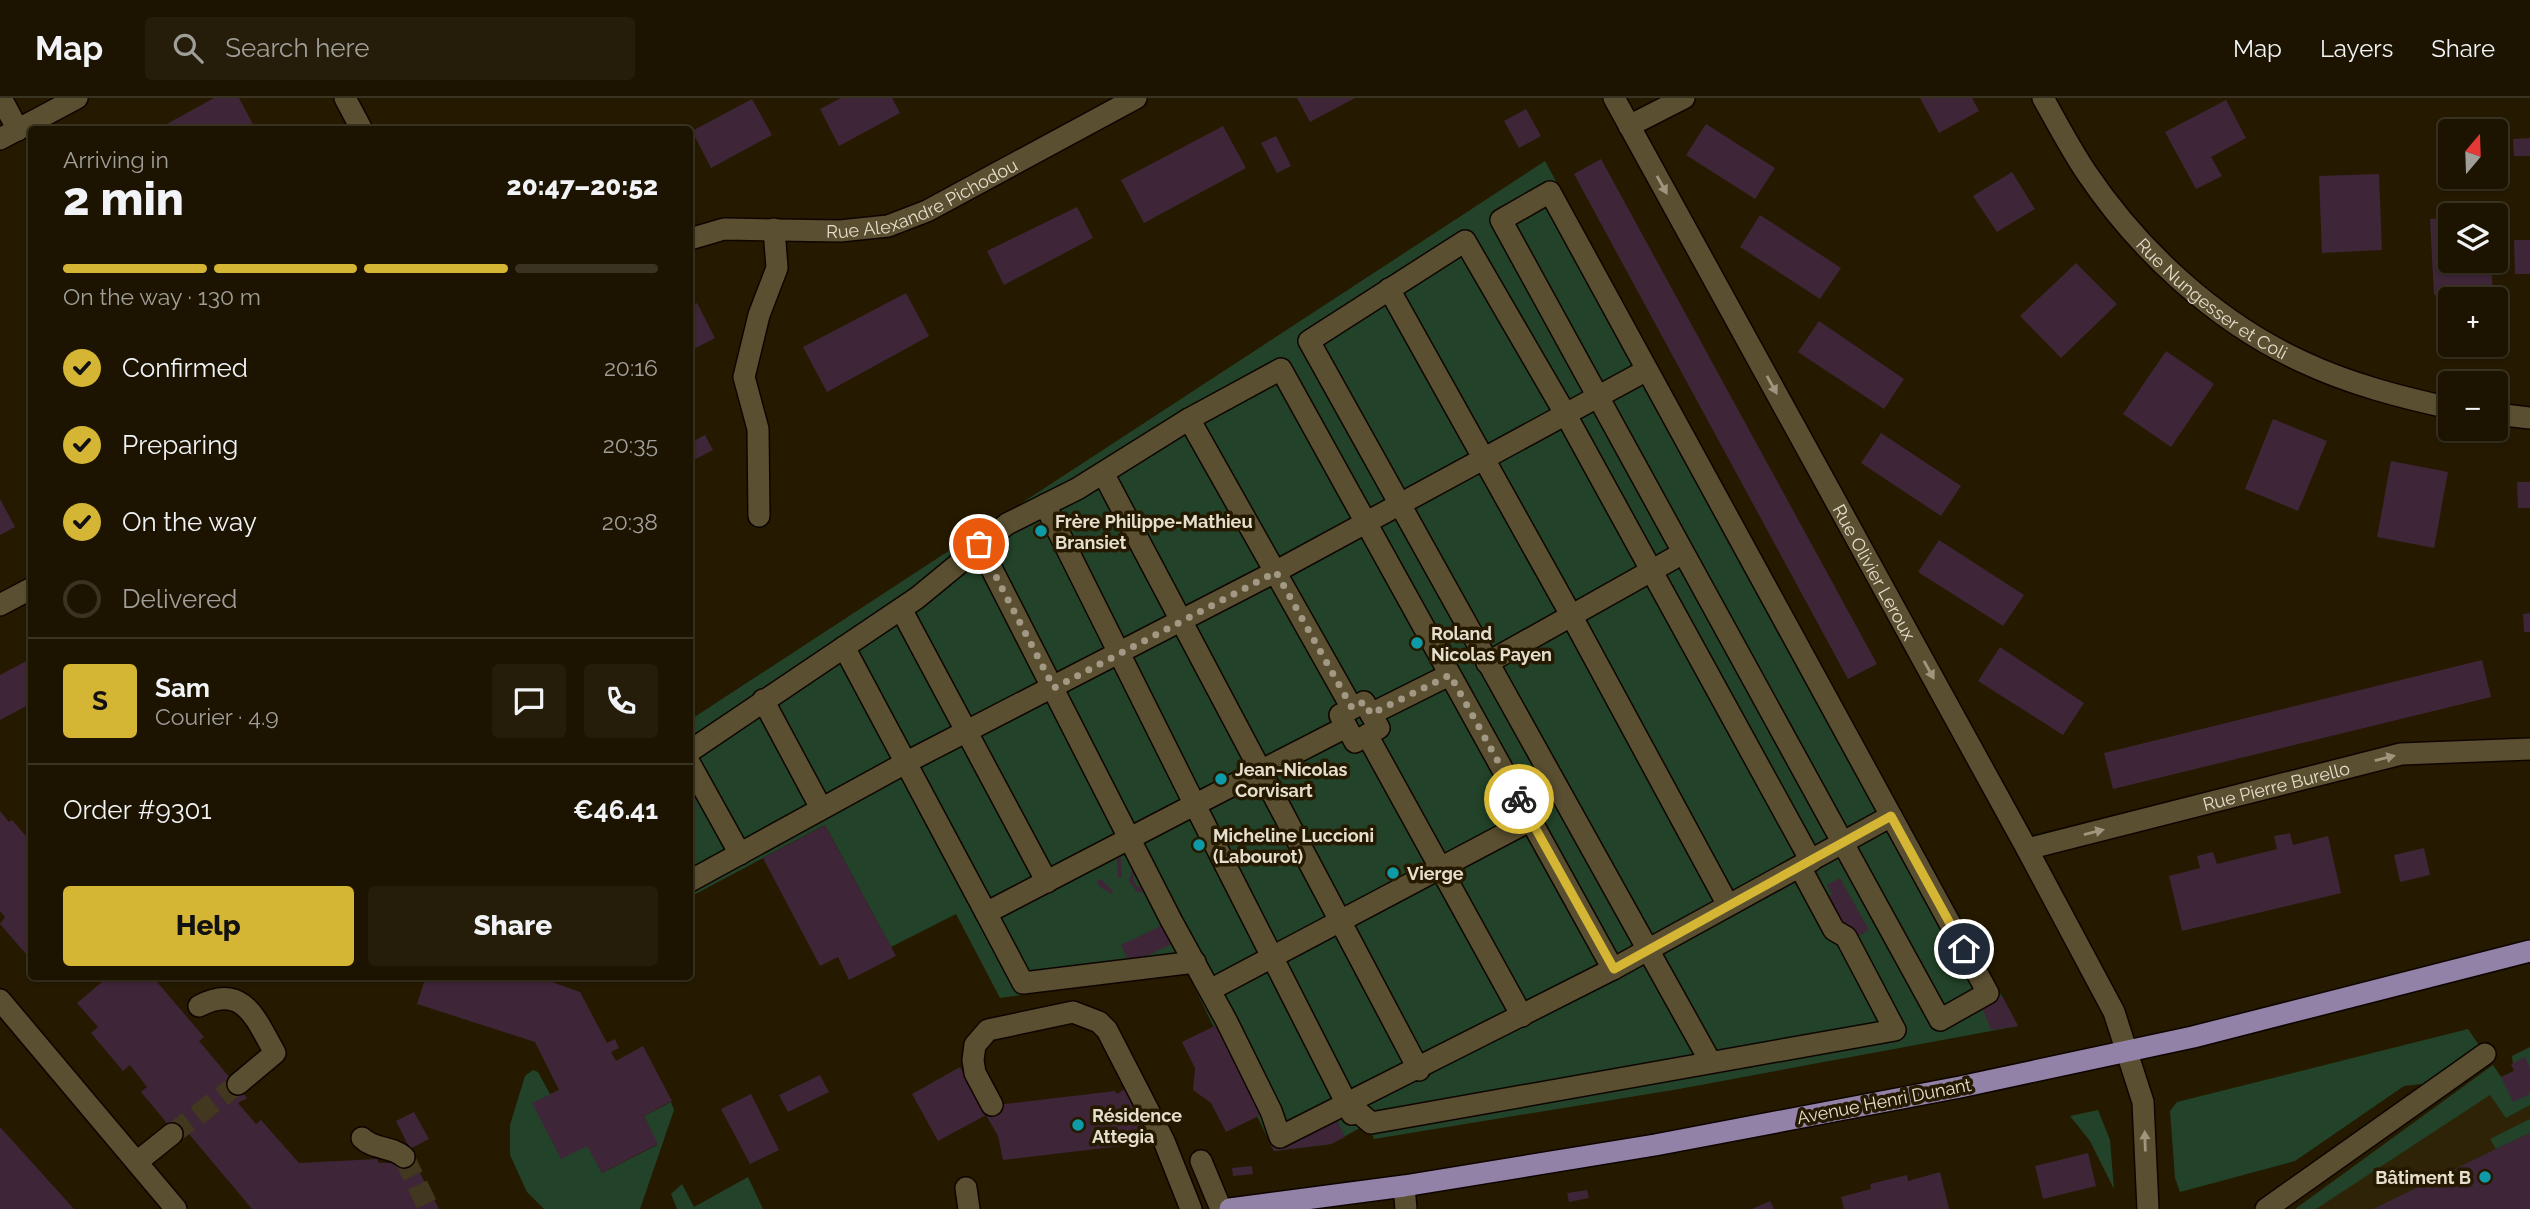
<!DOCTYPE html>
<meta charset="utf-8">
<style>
:root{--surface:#1c1400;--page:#251d0a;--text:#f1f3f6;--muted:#a09e99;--line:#3a3322;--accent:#d5b534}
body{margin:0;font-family:Raleway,sans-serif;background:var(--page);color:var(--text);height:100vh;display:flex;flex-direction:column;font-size:26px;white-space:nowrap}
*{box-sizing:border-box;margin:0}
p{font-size:23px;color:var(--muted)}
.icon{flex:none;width:38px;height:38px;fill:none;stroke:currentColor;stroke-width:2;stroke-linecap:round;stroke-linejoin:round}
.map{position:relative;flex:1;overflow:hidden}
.details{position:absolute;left:28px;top:28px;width:665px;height:854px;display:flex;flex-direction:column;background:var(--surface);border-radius:7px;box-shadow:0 2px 5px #0004,0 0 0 2px var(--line)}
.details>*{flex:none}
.needle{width:46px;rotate:19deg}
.fabs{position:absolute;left:2438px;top:21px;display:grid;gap:14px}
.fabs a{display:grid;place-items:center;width:70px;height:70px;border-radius:7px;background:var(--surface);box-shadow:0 2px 5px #0004,0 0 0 2px var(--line);font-size:35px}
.pin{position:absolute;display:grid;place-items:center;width:60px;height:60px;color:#fff;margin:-30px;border:4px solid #fff;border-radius:50%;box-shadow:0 2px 7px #0007}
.courier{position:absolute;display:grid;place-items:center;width:70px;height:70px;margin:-35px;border:5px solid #d5b534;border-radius:50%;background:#fff;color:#222;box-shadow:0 2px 9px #0007}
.summary em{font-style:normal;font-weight:800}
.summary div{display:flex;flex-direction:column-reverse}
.summary{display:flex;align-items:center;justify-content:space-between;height:119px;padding:0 35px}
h1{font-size:46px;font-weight:800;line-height:52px}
.bar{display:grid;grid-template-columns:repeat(4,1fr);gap:10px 7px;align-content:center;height:84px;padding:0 35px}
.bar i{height:9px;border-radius:5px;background:var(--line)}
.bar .current{background:var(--accent)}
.bar p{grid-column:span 4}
.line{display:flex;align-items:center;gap:18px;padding:0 35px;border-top:2px solid var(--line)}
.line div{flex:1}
.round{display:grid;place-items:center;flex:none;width:74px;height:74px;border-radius:7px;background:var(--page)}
ol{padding:0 35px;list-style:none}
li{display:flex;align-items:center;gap:21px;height:77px}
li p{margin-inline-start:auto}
li .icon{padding:7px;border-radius:50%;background:var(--accent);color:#111;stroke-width:4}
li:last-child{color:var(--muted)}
li i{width:38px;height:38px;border:4px solid var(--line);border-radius:50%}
.primary-button{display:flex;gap:14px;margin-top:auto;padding:14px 35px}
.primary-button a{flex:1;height:80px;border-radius:7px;background:var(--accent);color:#111;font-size:28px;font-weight:800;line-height:80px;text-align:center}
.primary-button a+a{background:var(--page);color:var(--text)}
header{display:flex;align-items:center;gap:42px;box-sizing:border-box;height:98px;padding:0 35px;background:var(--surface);border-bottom:2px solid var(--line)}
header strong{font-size:33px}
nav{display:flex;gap:38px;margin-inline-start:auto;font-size:24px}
.search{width:490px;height:63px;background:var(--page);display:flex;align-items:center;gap:18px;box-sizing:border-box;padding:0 24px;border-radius:7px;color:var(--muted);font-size:26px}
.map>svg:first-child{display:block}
</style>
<header>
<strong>Map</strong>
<div class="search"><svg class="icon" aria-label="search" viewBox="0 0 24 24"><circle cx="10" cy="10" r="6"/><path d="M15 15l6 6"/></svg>Search here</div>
<nav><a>Map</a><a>Layers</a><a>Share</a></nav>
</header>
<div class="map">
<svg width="2530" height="1111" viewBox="0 0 2530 1111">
<rect width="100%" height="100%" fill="#251a00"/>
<path fill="#2e2306" d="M 2530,949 L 2530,1111 L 2295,1111 L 2493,967 L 2501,979 L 2514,973 L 2512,958 Z"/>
<path fill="#224329" d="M 1545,63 L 2018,928 L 1679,991 L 1374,1041 L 1367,1026 L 1331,1046 L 1274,1053 L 1187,874 L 1000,900 L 956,816 L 891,849 L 825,727 L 690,799 L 690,622 Z
M 2468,931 L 2483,953 L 2430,985 L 2404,988 L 2295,1063 L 2180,1094 L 2175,1080 L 2170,1013 L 2177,1004 Z
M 2530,949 L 2530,1007 L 2506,1020 L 2490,997 L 2316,1111 L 2295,1111 L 2493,967 L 2501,979 L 2514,973 L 2512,958 Z
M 533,972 L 538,974 L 550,996 L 559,992 L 602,1075 L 657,1047 L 644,1018 L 671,1004 L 674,1012 L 640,1111 L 544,1111 L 527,1094 L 510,1057 L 510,1027 L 525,978 Z
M 2098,1012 L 2110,1042 L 2114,1091 L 2090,1043 L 2070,1018 Z
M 2530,1021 L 2530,1035 L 2496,1051 L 2490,1041 Z
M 748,1079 L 763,1111 L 677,1111 L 671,1096 L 682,1086 L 694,1109 Z"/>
<path fill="#3e2538" d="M 214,0 L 239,0 L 255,30 L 156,32 Z
M 841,0 L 892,0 L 900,15 L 839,48 L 820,11 Z
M 1297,0 L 1355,0 L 1310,24 Z
M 1920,0 L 1972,0 L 1979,13 L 1939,35 Z
M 752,1 L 772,37 L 711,70 L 692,33 Z
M 2226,2 L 2246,40 L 2211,59 L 2222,78 L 2196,91 L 2165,34 Z
M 1526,11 L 1541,38 L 1519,50 L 1504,23 Z
M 1706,26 L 1775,70 L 1755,101 L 1686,57 Z
M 1223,28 L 1246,70 L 1144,125 L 1121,82 Z
M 1276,38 L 1291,68 L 1277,75 L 1261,45 Z
M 2530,40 L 2530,58 L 2514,58 L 2513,41 Z
M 1601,61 L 1877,566 L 1848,581 L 1574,76 Z
M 2012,74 L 2035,111 L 1997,134 L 1973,98 Z
M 2379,76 L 2382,152 L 2322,155 L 2319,78 Z
M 1077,109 L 1093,140 L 1004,187 L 987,153 Z
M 1760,117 L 1841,170 L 1820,201 L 1740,149 Z
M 2450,120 L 2450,163 L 2491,163 L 2493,195 L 2434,197 L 2430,121 Z
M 2514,142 L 2530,142 L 2530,176 L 2515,176 Z
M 2076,165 L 2117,206 L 2061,260 L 2020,218 Z
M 906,195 L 929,238 L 827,294 L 803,249 Z
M 697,205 L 715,240 L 690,253 L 690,209 Z
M 1819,223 L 1904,281 L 1884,311 L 1798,254 Z
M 2166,253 L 2214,286 L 2171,349 L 2123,316 Z
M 2273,321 L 2327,343 L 2298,413 L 2245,391 Z
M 1881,335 L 1961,388 L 1941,418 L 1861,365 Z
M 705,337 L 713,352 L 690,364 L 690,345 Z
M 2391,363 L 2448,374 L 2434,450 L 2377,439 Z
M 2517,384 L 2530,384 L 2530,410 L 2518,410 Z
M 0,401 L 15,429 L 0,437 Z
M 1939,442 L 2024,497 L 2003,528 L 1918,474 Z
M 2530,515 L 2530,534 L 2524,534 L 2523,516 Z
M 2000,549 L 2084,605 L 2063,637 L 1978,583 Z
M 32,560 L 32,605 L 0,622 L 0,577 Z
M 2482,562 L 2491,599 L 2113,691 L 2104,655 Z
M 0,713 L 9,724 L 12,722 L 32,745 L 32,863 L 0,826 L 5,819 L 0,813 Z
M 825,727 L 896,858 L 849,882 L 838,859 L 820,868 L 763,760 Z
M 2290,735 L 2293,747 L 2328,738 L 2341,795 L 2182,833 L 2169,778 L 2200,770 L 2197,758 L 2213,754 L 2217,766 L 2277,751 L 2274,738 Z
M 2424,750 L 2430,777 L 2400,784 L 2394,757 Z
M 1117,760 L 1121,760 L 1122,779 L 1118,780 Z
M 1135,762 L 1139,764 L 1133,781 L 1137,789 L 1151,788 L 1148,794 L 1137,794 L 1129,783 Z
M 1840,780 L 1869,832 L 1857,839 L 1847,835 L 1827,799 L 1832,796 L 1827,787 Z
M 1101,781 L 1113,793 L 1112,796 L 1100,789 L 1097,783 Z
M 1167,825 L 1176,844 L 1130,866 L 1121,847 Z
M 109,878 L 152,878 L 204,939 L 199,943 L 247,1000 L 238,1005 L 256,1026 L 261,1022 L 299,1065 L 377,1061 L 379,1065 L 395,1065 L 412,1060 L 439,1111 L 252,1111 L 189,1036 L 181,1042 L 141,994 L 147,989 L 130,967 L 123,973 L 91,935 L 98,929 L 77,905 Z
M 426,878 L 535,878 L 580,894 L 607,945 L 615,941 L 619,950 L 611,954 L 616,963 L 643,948 L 672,1003 L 644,1018 L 658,1046 L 602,1075 L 587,1048 L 561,1061 L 532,1005 L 559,992 L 535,944 L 417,906 Z
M 2002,898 L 2018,928 L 1991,932 L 1982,909 Z
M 1225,923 L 1269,1013 L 1226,1034 L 1211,1005 L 1193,992 L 1195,970 L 1182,944 Z
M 2525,959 L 2530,970 L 2530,996 L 2513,1004 L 2501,979 L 2514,973 L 2511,966 Z
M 960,969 L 981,1009 L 1115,993 L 1117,996 L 1125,991 L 1146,989 L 1172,1042 L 1003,1062 L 998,1038 L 986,1017 L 938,1043 L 912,996 Z
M 820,977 L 829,994 L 788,1014 L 779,997 Z
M 751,996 L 779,1052 L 750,1066 L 721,1011 Z
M 414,1014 L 429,1041 L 410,1051 L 396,1023 Z
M 1335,1018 L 1345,1039 L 1331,1046 L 1274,1053 L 1270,1046 Z
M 0,1029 L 74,1111 L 0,1111 Z
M 2530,1035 L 2530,1111 L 2373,1111 L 2496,1051 Z
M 2088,1055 L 2096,1088 L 2043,1101 L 2035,1068 Z
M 1252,1068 L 1253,1076 L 1233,1078 L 1232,1070 Z
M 1940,1074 L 1949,1111 L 1844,1111 L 1841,1099 L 1871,1091 L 1870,1086 L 1907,1077 L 1908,1083 Z
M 1587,1092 L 1589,1100 L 1569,1104 L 1567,1095 Z
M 1770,1103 L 1774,1111 L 1752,1111 Z"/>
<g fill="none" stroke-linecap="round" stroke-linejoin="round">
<path stroke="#42371f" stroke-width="21" stroke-dasharray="21 10" stroke-linecap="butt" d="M 172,1036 L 238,986
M 404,1059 L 429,1111"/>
<defs>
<g id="minor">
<path d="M 1,0 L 18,32"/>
<path d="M 345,0 L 362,32"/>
<path id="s1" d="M 1614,0 L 2027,751 L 2114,914 L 2143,1004 L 2148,1111"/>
<path id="s2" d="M 2043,0 C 2057,25 2070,50 2086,74 C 2139,153 2216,224 2303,264 C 2350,286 2400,299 2450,310"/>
<path d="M 1629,28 L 1684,0"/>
<path d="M 0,41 L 77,0"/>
<path d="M 1550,94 L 1988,895 L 1940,922 L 1501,122 Z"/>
<path id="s3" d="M 690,141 L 724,131 L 840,133 L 888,128 L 927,113 L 1136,0"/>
<path d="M 1389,191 L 1571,517 L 1728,807"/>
<path d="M 2496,316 L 2530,320"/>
<path d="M 1189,321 L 1352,610"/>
<path d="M 1103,375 L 1419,972"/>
<path d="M 1045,407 L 1190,697"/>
<path d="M 759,418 L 758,331 L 744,279 L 759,217 L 777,170 L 774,131"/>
<path d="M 979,446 L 1171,822 L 1226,922 L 1271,1013 L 1280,1039 L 1613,871 L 1891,718"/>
<path d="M 0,507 L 32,490"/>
<path d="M 901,511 L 1047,784"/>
<path d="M 844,549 L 986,815 L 1186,711"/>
<path d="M 1487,565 L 1683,455"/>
<path d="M 763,602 L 821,710"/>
<path d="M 1364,604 L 1379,630 L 1355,644 L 1340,617 Z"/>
<path d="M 1371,616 L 1449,577"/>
<path d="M 1367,637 L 1522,918"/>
<path d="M 690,653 L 917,500 L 1007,426 L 1077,391 L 1189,321 L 1281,271 L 1613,871"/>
<path d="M 690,666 L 740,756"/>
<path d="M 1204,702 L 1346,629"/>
<path d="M 1199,715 L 1352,1016"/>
<path id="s4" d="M 2027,751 L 2401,656 L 2530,651"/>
<path d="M 690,783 L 907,664 L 1275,474 L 1647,272"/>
<path d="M 986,815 L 1023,885 L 1195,864"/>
<path d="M 1210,892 L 1531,722"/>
<path d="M 0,902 L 176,1111"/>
<path d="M 199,908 C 244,884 256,922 275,955 L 238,986"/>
<path d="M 1710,963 L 1309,243 L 1465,143 L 1566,317 L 1811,763"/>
<path d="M 1348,1005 L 1371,1025 L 1895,932 L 1846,839 L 1834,832 L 1800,769"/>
<path d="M 992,1007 L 975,975 L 973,962 L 975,947 L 988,932 L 1073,914 L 1099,924 L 1107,932 L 1164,1043 L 1191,1111"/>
<path d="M 362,1040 C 374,1052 392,1048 404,1059"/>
<path d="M 1201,1063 L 1221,1111"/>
<path d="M 137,1064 L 172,1036"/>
<path d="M 1404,1088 L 1406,1111"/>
<path d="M 966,1090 L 969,1111"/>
<path d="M 2266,1111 L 2485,956"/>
</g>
<path id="major" d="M 1230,1111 L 1404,1088 L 1655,1047 L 1960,989 L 2193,939 L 2530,853"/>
</defs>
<use href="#minor" stroke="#0e0500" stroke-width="24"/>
<use href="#major" stroke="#0e0500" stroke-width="24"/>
<use href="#minor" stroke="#5a4f30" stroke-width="21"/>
<use href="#major" stroke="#9382a8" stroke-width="21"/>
</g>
<defs><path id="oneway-solid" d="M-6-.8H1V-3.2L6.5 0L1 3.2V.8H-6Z" transform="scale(1.75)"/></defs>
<g fill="#a0967e">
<use href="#oneway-solid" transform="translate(1662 87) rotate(61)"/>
<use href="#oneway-solid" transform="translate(1772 287) rotate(61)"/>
<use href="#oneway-solid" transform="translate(1929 572) rotate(61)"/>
<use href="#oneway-solid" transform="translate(2385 660) rotate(-14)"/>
<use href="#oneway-solid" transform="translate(2094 734) rotate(-14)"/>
<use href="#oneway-solid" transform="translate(2145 1043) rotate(-92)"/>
</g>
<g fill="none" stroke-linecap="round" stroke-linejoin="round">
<path stroke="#a29985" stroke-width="7" stroke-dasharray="0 12.6" d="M 979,446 L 1054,590 L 1276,474 L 1352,610 L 1364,604 L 1371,616 L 1450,577 L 1519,701"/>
<path stroke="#d5b534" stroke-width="9" d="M 1519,701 L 1614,871 L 1891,718 L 1964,851"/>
</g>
<g fill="#0f9aa8" stroke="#251a00" stroke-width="2.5">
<circle cx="1041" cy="433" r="7"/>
<circle cx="1417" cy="545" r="7"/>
<circle cx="1221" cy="681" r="7"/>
<circle cx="1199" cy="747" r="7"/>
<circle cx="1393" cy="775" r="7"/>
<circle cx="1078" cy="1027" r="7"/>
<circle cx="2485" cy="1079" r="7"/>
</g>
<g text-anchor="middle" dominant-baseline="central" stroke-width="7" stroke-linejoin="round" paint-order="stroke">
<g font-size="18" fill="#e5decd" stroke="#251a00">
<text stroke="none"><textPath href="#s3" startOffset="240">Rue Alexandre Pichodou</textPath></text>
<text stroke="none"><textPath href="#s2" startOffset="266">Rue Nungesser et Coli</textPath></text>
<text stroke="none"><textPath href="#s1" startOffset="541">Rue Olivier Leroux</textPath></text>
<text stroke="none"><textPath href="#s4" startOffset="257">Rue Pierre Burello</textPath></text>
<text transform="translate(1884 1003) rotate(-11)">Avenue Henri Dunant</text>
</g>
<g font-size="18" font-weight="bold" fill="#e5decd" stroke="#251a00" text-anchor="start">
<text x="1055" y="423">Frère Philippe-Mathieu<tspan x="1055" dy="21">Bransiet</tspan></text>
<text x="1431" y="535">Roland<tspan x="1431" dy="21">Nicolas Payen</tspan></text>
<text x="1235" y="671">Jean-Nicolas<tspan x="1235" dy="21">Corvisart</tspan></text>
<text x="1213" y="737">Micheline Luccioni<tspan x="1213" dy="21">(Labourot)</tspan></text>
<text x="1407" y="775">Vierge</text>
<text x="1092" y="1017">Résidence<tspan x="1092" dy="21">Attegia</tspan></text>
<text x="2471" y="1079" text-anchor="end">Bâtiment B</text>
</g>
</g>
</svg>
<div class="fabs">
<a><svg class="needle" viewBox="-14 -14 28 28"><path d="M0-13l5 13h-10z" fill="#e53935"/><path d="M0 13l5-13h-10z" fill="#a09e99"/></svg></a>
<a><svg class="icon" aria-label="layers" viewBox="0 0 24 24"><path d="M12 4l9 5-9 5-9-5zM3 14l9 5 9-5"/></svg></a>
<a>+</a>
<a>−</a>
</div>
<div class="pin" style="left:979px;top:446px;background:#ea580c"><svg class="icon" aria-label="bag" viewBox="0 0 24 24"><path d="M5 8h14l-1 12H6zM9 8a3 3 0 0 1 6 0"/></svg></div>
<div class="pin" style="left:1964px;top:851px;background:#1f2937"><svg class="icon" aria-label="home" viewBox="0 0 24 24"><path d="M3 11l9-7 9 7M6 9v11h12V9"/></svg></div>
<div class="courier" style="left:1519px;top:701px"><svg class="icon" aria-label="bike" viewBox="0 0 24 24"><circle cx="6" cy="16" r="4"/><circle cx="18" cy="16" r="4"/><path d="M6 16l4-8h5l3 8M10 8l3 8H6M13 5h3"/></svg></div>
<section class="details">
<div class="summary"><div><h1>2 min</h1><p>Arriving in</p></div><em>20:47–20:52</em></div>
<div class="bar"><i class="current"></i><i class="current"></i><i class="current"></i><i></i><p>On the way · 130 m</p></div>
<ol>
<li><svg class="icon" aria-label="check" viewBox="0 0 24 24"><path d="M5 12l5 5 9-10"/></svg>Confirmed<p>20:16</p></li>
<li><svg class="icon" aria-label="check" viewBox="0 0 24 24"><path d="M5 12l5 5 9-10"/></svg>Preparing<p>20:35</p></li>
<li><svg class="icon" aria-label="check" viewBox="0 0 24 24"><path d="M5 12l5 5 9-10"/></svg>On the way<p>20:38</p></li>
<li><i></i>Delivered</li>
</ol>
<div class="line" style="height:126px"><b class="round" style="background:var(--accent);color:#111">S</b><div><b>Sam</b><p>Courier · 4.9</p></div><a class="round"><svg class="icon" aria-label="chat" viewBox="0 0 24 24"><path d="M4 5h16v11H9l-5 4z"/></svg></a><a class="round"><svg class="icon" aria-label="phone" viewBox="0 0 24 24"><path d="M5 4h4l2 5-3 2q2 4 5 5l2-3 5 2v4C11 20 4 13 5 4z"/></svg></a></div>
<div class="line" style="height:91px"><div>Order #9301</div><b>€46.41</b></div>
<div class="primary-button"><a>Help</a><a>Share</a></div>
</section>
</div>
